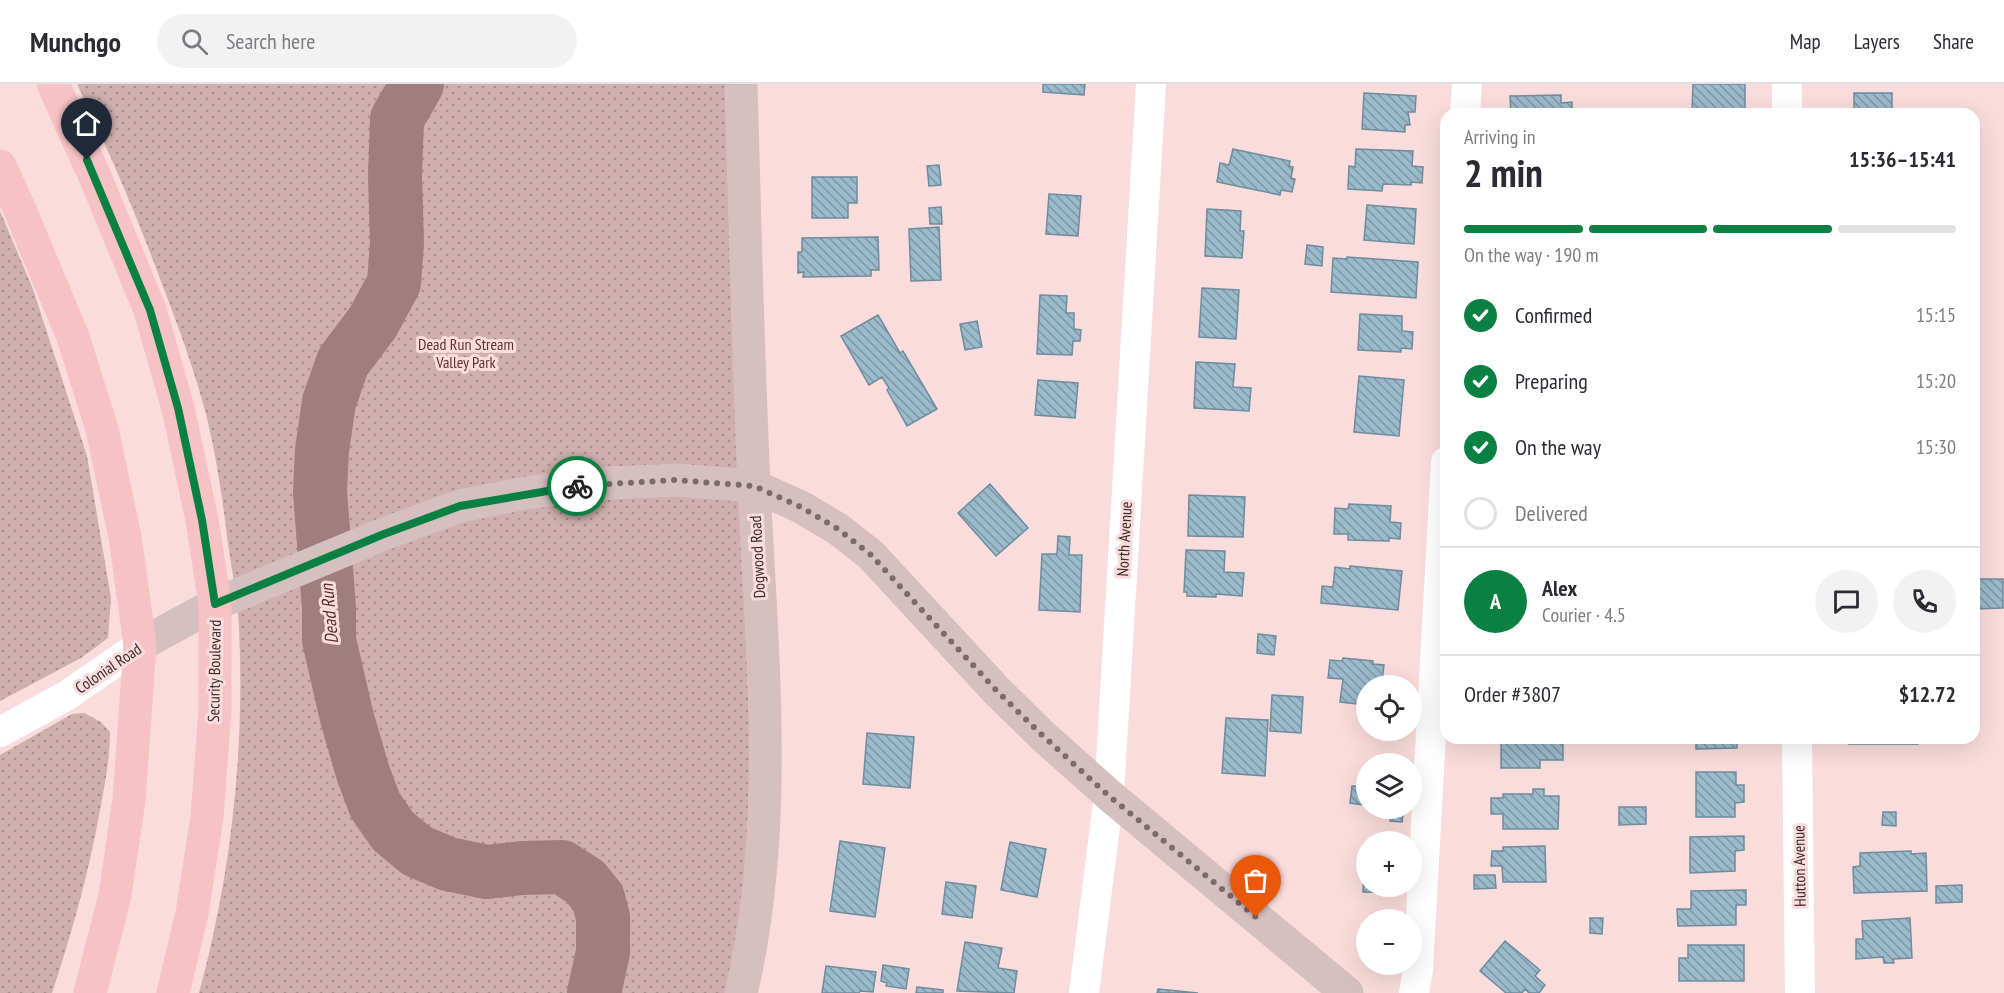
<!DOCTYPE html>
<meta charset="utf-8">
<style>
:root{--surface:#fff;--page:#f2f2f3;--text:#2b2b33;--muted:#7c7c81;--line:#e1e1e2;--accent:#0b8043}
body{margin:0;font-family:"PT Sans Narrow",sans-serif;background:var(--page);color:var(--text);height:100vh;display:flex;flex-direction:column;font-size:22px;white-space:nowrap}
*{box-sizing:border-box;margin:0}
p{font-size:20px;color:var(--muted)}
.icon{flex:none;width:33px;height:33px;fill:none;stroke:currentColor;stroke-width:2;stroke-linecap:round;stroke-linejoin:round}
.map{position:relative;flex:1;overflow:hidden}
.details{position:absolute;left:1440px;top:24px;width:540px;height:636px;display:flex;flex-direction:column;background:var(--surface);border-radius:18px;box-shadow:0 6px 24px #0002}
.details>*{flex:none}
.tools{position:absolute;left:1356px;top:591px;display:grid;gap:12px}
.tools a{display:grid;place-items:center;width:66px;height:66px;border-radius:50%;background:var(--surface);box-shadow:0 6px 24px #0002;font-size:30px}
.pin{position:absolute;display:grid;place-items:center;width:51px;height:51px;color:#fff;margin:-62px -26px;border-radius:50% 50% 50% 0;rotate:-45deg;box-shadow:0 0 6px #0007}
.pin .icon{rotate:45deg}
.courier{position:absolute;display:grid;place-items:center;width:60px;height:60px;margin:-30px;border:4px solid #0b8043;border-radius:50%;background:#fff;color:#222;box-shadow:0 2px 8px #0007}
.headline em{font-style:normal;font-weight:800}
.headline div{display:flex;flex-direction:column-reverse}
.headline{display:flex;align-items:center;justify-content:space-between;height:102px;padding:0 24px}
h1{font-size:39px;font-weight:800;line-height:45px}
.bar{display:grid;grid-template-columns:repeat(4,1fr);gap:9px 6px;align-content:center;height:72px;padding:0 24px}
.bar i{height:8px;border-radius:4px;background:var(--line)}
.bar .current{background:var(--accent)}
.bar p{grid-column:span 4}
.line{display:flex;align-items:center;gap:15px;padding:0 24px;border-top:2px solid var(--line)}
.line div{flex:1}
.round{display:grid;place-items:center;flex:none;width:63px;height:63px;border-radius:32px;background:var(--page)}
ol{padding:0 24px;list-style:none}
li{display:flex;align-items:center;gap:18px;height:66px}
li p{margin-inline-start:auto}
li .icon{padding:6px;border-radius:50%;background:var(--accent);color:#fff;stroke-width:4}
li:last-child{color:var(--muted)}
li i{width:33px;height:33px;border:3px solid var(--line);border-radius:50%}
header{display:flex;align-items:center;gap:36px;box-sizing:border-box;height:84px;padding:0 30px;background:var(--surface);border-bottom:2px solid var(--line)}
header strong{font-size:28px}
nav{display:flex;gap:33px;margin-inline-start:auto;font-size:21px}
.search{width:420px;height:54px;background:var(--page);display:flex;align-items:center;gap:15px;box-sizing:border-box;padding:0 21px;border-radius:33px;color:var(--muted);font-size:22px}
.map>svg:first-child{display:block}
</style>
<header>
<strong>Munchgo</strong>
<div class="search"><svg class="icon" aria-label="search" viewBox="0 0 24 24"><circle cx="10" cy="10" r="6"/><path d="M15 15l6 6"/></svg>Search here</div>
<nav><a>Map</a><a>Layers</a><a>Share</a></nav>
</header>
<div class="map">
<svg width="2004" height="909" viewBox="0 0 2004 909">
<defs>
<pattern id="grass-dots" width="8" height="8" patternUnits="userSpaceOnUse" patternTransform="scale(1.5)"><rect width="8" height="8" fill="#cfafaf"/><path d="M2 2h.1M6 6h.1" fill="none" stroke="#a98f8f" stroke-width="1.8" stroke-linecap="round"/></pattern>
<pattern id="building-back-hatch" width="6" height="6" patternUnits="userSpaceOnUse" patternTransform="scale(1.5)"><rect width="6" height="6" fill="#9bbacb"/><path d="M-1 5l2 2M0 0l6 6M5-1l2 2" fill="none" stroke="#7f97a5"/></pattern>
</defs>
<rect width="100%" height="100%" fill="#fadcdc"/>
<path fill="url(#grass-dots)" d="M 77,0 L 725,0 L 749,632 L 750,739 L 744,816 L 726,909 L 199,909 C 231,791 245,666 239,544 C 238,516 232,488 228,460 C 223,418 217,376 207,334 C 195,288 179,244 162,200 C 137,132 108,65 77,0 Z
M 0,127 L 33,205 L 87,372 L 111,514 L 108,554 L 81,574 L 0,617 Z
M 84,629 L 101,638 L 110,648 C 110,674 105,700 100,726 C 89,788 72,849 52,909 L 0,909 L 0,671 L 72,630 Z"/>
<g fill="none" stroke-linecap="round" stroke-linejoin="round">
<path stroke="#a07e7f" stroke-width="54" d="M 417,0 L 397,35 L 395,92 L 397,159 L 394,199 L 373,238 L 343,278 L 329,318 L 322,366 L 320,408 L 329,524 L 329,556 L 347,634 L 363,689 L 375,721 L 393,747 L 417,767 L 448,780 L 487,788 L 522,784 L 562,783 L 585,798 L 598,814 L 603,833 L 603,868 L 594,909"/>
</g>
<path fill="url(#building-back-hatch)" stroke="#6f8c9d" stroke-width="1.5" d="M 1043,0 L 1085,0 L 1084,11 L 1043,8 Z
M 1693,0 L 1745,0 L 1745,28 L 1692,29 Z
M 1364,9 L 1416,12 L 1415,28 L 1408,28 L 1410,41 L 1405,41 L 1405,48 L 1362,45 Z
M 1854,9 L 1892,9 L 1892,30 L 1854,30 Z
M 1561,11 L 1561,19 L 1572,18 L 1572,30 L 1511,30 L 1510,12 Z
M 1233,65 L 1290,77 L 1289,82 L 1293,83 L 1291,94 L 1295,95 L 1292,108 L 1281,106 L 1280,111 L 1217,98 L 1220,79 L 1229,81 Z
M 1356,65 L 1413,67 L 1412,82 L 1423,83 L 1422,99 L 1411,98 L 1411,101 L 1383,100 L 1382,107 L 1348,105 L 1349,82 L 1355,83 Z
M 939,81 L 941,101 L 929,102 L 927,82 Z
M 812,93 L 857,93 L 857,119 L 848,119 L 848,134 L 812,134 Z
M 1049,110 L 1081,112 L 1078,152 L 1046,150 Z
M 1367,121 L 1416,125 L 1414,160 L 1364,156 Z
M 941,123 L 942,140 L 930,140 L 929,124 Z
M 1207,125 L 1241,127 L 1240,147 L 1244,147 L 1242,174 L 1205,172 Z
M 939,143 L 941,196 L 911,197 L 909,145 Z
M 878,153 L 879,186 L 871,186 L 871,192 L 803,193 L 804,188 L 798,189 L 798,168 L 802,168 L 802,154 Z
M 1307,161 L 1323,163 L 1322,182 L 1305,180 Z
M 1347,173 L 1418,178 L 1416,214 L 1331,208 L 1333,174 L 1347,175 Z
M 1202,204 L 1239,206 L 1236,255 L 1199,253 Z
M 1040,211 L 1067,212 L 1066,229 L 1074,229 L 1074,245 L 1081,246 L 1080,257 L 1073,257 L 1072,271 L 1037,270 Z
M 1360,230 L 1402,232 L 1402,247 L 1413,248 L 1412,265 L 1401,264 L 1401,268 L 1358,266 Z
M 878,231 L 900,269 L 903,267 L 937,325 L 907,342 L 887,306 L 889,304 L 882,293 L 869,301 L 841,252 Z
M 977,237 L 982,263 L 965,266 L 960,240 Z
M 1196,278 L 1235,280 L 1233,303 L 1251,304 L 1249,327 L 1194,324 Z
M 1359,292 L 1404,296 L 1399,352 L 1354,348 Z
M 1038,296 L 1078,299 L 1075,334 L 1035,331 Z
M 990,400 L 1028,444 L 996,472 L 958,429 Z
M 1189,411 L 1245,413 L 1243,453 L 1188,452 Z
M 1349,420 L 1391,422 L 1390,438 L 1401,439 L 1400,455 L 1389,454 L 1389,457 L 1348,456 L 1348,450 L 1334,450 L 1335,424 L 1348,425 Z
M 1058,452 L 1070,453 L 1069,471 L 1082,471 L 1080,528 L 1039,526 L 1042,470 L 1057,470 Z
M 1186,466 L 1225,467 L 1224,488 L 1244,489 L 1242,512 L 1216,510 L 1216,513 L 1187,512 L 1187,508 L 1184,508 Z
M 1350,482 L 1402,487 L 1398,526 L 1321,519 L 1322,502 L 1333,503 L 1335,483 L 1350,485 Z
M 1974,495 L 2003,495 L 2003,524 L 1974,525 Z
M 1258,550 L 1276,552 L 1274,571 L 1257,569 Z
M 1343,574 L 1373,577 L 1373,580 L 1384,581 L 1382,598 L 1388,598 L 1388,602 L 1366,602 L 1366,621 L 1340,618 L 1343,595 L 1328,594 L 1330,576 L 1342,577 Z
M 1272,611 L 1303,613 L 1301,649 L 1270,647 Z
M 1226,634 L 1268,636 L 1265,692 L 1222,689 Z
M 867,649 L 914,653 L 910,704 L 863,700 Z
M 1501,654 L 1563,654 L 1563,676 L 1540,676 L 1540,684 L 1501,684 Z
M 1696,654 L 1737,654 L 1737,664 L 1696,665 Z
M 1849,654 L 1918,654 L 1918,660 L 1849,660 Z
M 1696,688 L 1736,688 L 1736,701 L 1744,701 L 1744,718 L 1735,719 L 1735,733 L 1696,733 Z
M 1352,702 L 1365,703 L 1363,721 L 1350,719 Z
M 1533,705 L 1544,705 L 1544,712 L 1559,712 L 1558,745 L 1503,745 L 1503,730 L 1491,730 L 1491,714 L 1503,714 L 1503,710 L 1533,710 Z
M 1619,723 L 1646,723 L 1646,740 L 1619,741 Z
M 1392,724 L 1404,724 L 1402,738 L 1390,737 Z
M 1883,728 L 1896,728 L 1896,742 L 1882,741 Z
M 1744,752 L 1744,766 L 1735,767 L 1735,787 L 1690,789 L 1690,753 Z
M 840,757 L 885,764 L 875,833 L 830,827 Z
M 1010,758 L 1046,765 L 1037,813 L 1001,806 Z
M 1365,761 L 1366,802 L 1401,802 L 1401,809 L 1363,808 Z
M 1545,762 L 1546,798 L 1503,798 L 1502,782 L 1491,782 L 1492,767 L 1503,767 L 1503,763 Z
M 1911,767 L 1911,770 L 1926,769 L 1927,807 L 1854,809 L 1853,783 L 1860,782 L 1860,769 Z
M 1474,791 L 1495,791 L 1496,804 L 1474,805 Z
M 946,798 L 976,802 L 972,834 L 942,830 Z
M 1962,801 L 1962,818 L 1936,819 L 1936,802 Z
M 1746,806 L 1746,821 L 1736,821 L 1736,841 L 1678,842 L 1677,825 L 1691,825 L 1691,807 Z
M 1590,834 L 1603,834 L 1602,850 L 1590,849 Z
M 1910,834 L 1912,874 L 1893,875 L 1894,879 L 1884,879 L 1883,873 L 1856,875 L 1856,855 L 1863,855 L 1862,837 Z
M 1505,857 L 1540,886 L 1535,892 L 1545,901 L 1539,909 L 1529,909 L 1525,905 L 1522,909 L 1506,909 L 1480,887 Z
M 965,858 L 1002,864 L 998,884 L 1017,887 L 1014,909 L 957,907 Z
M 1688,861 L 1744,861 L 1744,897 L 1679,897 L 1679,874 L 1688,874 Z
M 883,881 L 909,885 L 906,905 L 886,902 L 887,899 L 881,897 Z
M 826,882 L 876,888 L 873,908 L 860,907 L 859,909 L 822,909 Z
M 917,903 L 943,906 L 943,909 L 916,909 Z
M 1158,905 L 1198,909 L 1157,909 Z"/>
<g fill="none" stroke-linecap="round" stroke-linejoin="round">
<path stroke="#fff" stroke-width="30" d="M 1787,0 L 1787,30
M 1465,30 L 1467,0
M 0,648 L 66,612 L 140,561
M 1797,654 L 1800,909
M 1084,909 L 1109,711 L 1151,0
M 1414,909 L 1418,886 L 1446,378"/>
<path stroke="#d5bfc0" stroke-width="33" d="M 741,0 C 745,140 748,281 755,421 C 763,584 779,749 741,909
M 140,561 L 215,520 L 384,450 L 460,422 L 526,409 L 590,400 L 675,396 L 754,402 L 801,423 L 838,445 L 871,471 L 997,607 L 1043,652 L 1109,711 L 1347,909"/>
<path stroke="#f6c2c4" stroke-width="33" d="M 53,0 L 96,95 L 150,226 L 178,324 L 202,436 L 215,520 L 215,626 L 207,733 L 192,829 L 173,909
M 0,82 L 20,126 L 73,253 L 102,345 L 125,453 L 140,561 L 129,716 L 115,811 L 90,909"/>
</g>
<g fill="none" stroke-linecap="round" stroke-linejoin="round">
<path stroke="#7d6a6a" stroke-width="6" stroke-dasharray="0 10.8" d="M 577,402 L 675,396 L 754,402 L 801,423 L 838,445 L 871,471 L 997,607 L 1043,652 L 1108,711 L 1256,833"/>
<path stroke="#0b8043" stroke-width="8" d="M 87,76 L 150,226 L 178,324 L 202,436 L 215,520 L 384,450 L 460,422 L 577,402"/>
</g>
<g text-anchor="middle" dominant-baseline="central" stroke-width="6" stroke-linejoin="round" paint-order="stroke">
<g font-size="16" fill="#613033" stroke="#fadcdc">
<text x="466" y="260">Dead Run Stream<tspan x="466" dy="18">Valley Park</tspan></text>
</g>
<g font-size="16" fill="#3a2c2c" stroke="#fadcdc">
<text transform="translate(1124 455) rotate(-87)">North Avenue</text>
<text transform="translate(757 473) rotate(-93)">Dogwood Road</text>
<text transform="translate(108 584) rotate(-34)">Colonial Road</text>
<text transform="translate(214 587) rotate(-89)">Security Boulevard</text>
<text transform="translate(1799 782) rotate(-91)">Hutton Avenue</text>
</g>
<g font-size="18" font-style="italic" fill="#5a2a2d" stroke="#fadcdc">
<text transform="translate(329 530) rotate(-95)">Dead Run</text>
</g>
</g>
</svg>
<div class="tools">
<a><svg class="icon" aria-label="locate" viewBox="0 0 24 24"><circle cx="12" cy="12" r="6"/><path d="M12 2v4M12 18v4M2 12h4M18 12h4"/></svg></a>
<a><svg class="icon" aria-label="layers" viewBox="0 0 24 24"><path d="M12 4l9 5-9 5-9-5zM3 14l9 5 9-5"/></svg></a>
<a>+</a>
<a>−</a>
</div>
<div class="pin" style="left:1256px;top:833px;background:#ea580c"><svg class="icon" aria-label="bag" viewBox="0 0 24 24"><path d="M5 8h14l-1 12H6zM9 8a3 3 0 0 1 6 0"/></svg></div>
<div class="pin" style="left:87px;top:76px;background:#1f2937"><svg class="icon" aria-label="home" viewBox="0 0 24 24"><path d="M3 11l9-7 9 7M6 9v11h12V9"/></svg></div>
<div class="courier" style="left:577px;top:402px"><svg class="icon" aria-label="bike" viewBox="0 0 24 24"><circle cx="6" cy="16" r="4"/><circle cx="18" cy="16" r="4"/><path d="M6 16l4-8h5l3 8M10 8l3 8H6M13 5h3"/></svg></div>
<section class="details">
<div class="headline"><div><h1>2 min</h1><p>Arriving in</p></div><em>15:36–15:41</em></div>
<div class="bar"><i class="current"></i><i class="current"></i><i class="current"></i><i></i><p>On the way · 190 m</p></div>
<ol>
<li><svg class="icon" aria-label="check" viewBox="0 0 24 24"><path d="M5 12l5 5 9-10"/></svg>Confirmed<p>15:15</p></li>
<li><svg class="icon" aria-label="check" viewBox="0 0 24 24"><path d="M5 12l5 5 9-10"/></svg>Preparing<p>15:20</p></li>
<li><svg class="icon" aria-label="check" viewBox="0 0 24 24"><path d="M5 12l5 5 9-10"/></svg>On the way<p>15:30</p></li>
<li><i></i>Delivered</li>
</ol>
<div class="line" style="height:108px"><b class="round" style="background:var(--accent);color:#fff">A</b><div><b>Alex</b><p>Courier · 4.5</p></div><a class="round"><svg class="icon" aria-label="chat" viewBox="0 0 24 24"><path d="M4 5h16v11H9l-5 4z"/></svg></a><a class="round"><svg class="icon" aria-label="phone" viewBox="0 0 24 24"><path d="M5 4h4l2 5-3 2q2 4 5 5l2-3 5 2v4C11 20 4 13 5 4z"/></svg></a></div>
<div class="line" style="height:78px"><div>Order #3807</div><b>$12.72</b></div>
</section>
</div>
